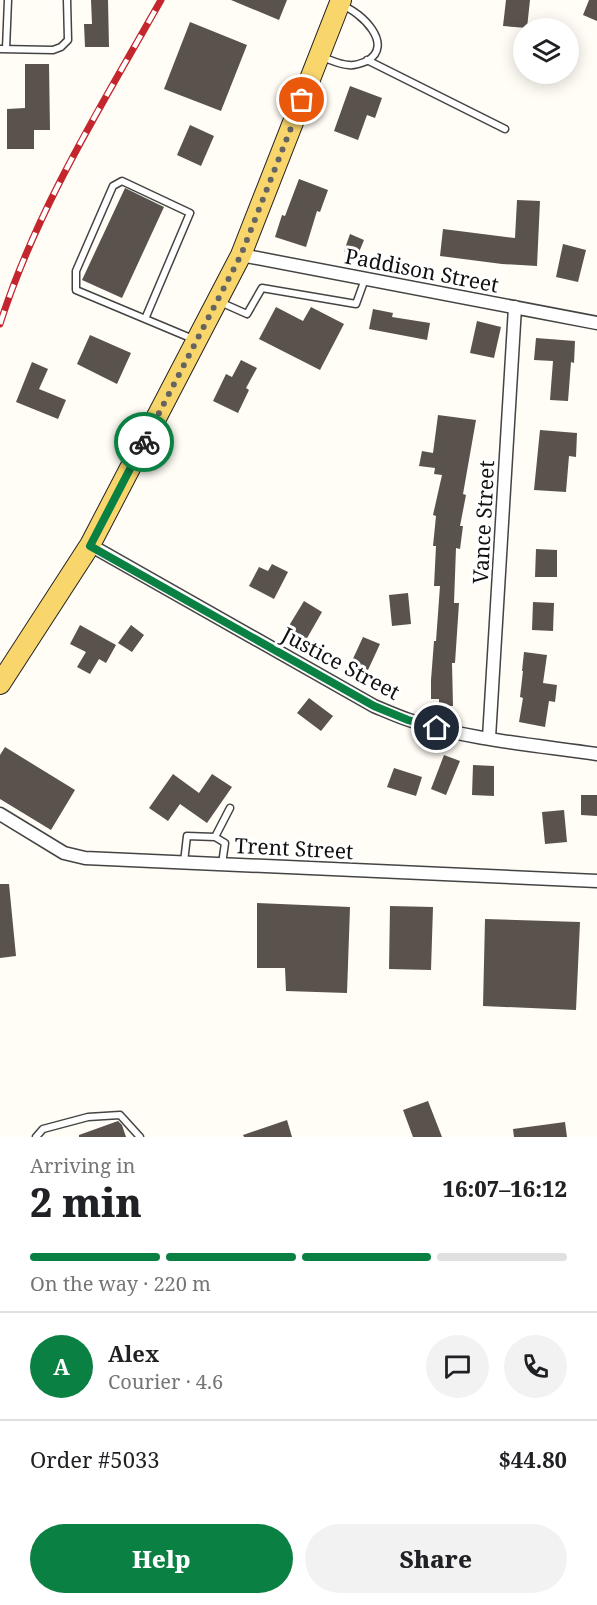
<!DOCTYPE html>
<meta charset="utf-8">
<style>
:root{--surface:#fff;--page:#f2f2f2;--text:#202124;--muted:#757577;--line:#e0e0e0;--accent:#0b8043}
body{margin:0;font-family:"Noto Serif",serif;background:var(--page);color:var(--text);height:100vh;display:flex;flex-direction:column;font-size:22px;white-space:nowrap}
*{box-sizing:border-box;margin:0}
p{font-size:20px;color:var(--muted)}
.icon{flex:none;width:33px;height:33px;fill:none;stroke:currentColor;stroke-width:2;stroke-linecap:round;stroke-linejoin:round}
.map{position:relative;height:1137px;overflow:hidden}
.sheet{display:flex;flex-direction:column;background:var(--surface);flex:1}
.sheet>*{flex:none}
.tools{position:absolute;left:513px;top:18px;display:grid;gap:12px}
.tools a{display:grid;place-items:center;width:66px;height:66px;border-radius:50%;background:var(--surface);box-shadow:0 3px 15px #0003;font-size:30px}
.pin{position:absolute;display:grid;place-items:center;width:51px;height:51px;color:#fff;margin:-26px;border:3px solid #fff;border-radius:50%;box-shadow:0 2px 6px #0007}
.courier{position:absolute;display:grid;place-items:center;width:60px;height:60px;margin:-30px;border:4px solid #0b8043;border-radius:50%;background:#fff;color:#222;box-shadow:0 2px 8px #0007}
.head em{font-style:normal;font-weight:800}
.head div{display:flex;flex-direction:column-reverse}
.head{display:flex;align-items:center;justify-content:space-between;height:102px;padding:0 30px}
h1{font-size:39px;font-weight:800;line-height:45px}
.bar{display:grid;grid-template-columns:repeat(4,1fr);gap:9px 6px;align-content:center;height:72px;padding:0 30px}
.bar i{height:8px;border-radius:4px;background:var(--line)}
.bar .on{background:var(--accent)}
.bar p{grid-column:span 4}
.line{display:flex;align-items:center;gap:15px;padding:0 30px;border-top:2px solid var(--line)}
.line div{flex:1}
.round{display:grid;place-items:center;flex:none;width:63px;height:63px;border-radius:32px;background:var(--page)}
.cta{display:flex;gap:12px;margin-top:auto;padding:12px 30px}
.cta a{flex:1;height:69px;border-radius:36px;background:var(--accent);color:#fff;font-size:24px;font-weight:800;line-height:69px;text-align:center}
.cta a+a{background:var(--page);color:var(--text)}
.map>svg:first-child{display:block}
</style>
<div class="map">
<svg width="597" height="1137" viewBox="0 0 597 1137">
<rect width="100%" height="100%" fill="#fffdf5"/>
<path fill="#5a524d" d="M 91,0 L 108,0 L 109,47 L 85,47 L 84,24 L 92,24 Z
M 231,0 L 287,0 L 279,20 Z
M 506,0 L 530,0 L 527,28 L 503,26 Z
M 589,0 L 597,0 L 597,21 L 583,15 Z
M 190,22 L 247,45 L 221,111 L 164,89 Z
M 25,64 L 49,64 L 50,130 L 34,130 L 34,149 L 7,149 L 7,109 L 25,108 Z
M 350,86 L 382,98 L 375,118 L 367,115 L 358,140 L 334,131 Z
M 190,125 L 214,136 L 201,166 L 177,155 Z
M 299,179 L 328,190 L 320,212 L 317,211 L 306,247 L 275,237 L 282,215 L 285,216 Z
M 125,188 L 164,207 L 122,298 L 82,280 Z
M 517,200 L 540,201 L 537,266 L 502,264 L 440,256 L 443,229 L 515,238 Z
M 350,234 L 364,240 L 357,257 L 344,251 Z
M 563,244 L 586,250 L 578,282 L 556,277 Z
M 276,307 L 303,321 L 311,307 L 344,324 L 320,370 L 259,339 Z
M 373,309 L 393,313 L 392,317 L 430,323 L 427,340 L 369,329 Z
M 477,321 L 501,327 L 494,358 L 470,353 Z
M 90,335 L 131,353 L 117,384 L 77,364 Z
M 536,338 L 575,341 L 574,363 L 571,362 L 568,401 L 550,400 L 553,361 L 534,360 Z
M 241,360 L 257,368 L 246,388 L 249,390 L 238,413 L 213,401 L 226,374 L 232,377 Z
M 32,362 L 48,369 L 39,389 L 66,400 L 58,419 L 16,402 Z
M 438,415 L 476,420 L 463,494 L 466,495 L 460,526 L 463,526 L 460,549 L 456,548 L 454,603 L 459,603 L 455,663 L 452,663 L 453,706 L 439,706 L 439,699 L 431,699 L 431,680 L 434,641 L 436,641 L 440,586 L 434,586 L 436,546 L 433,546 L 436,516 L 433,515 L 442,475 L 434,474 L 435,468 L 419,466 L 422,451 L 433,453 Z
M 540,430 L 577,433 L 576,457 L 569,456 L 566,492 L 534,490 Z
M 536,549 L 557,550 L 557,577 L 535,577 Z
M 272,564 L 288,572 L 274,599 L 249,586 L 259,567 L 268,571 Z
M 408,593 L 411,624 L 392,626 L 389,595 Z
M 304,601 L 322,612 L 306,640 L 287,629 Z
M 533,602 L 554,603 L 553,631 L 532,630 Z
M 80,625 L 116,645 L 106,663 L 99,659 L 90,674 L 77,667 L 86,652 L 70,644 Z
M 131,625 L 144,635 L 132,652 L 118,643 Z
M 363,637 L 380,644 L 368,670 L 351,663 Z
M 524,652 L 547,655 L 543,683 L 557,685 L 555,702 L 549,701 L 545,727 L 519,722 L 523,698 L 520,697 L 523,671 L 522,671 Z
M 309,698 L 333,716 L 321,731 L 297,713 Z
M 5,747 L 75,790 L 51,830 L 0,799 L 0,755 Z
M 444,755 L 460,761 L 446,795 L 431,789 Z
M 473,765 L 494,766 L 494,796 L 472,795 Z
M 394,768 L 422,777 L 416,796 L 387,787 Z
M 173,774 L 199,793 L 212,774 L 232,787 L 207,823 L 180,804 L 168,821 L 149,808 Z
M 581,795 L 597,795 L 597,816 L 581,815 Z
M 564,810 L 567,842 L 545,844 L 542,812 Z
M 0,884 L 9,884 L 16,956 L 0,958 Z
M 257,903 L 350,907 L 347,993 L 286,991 L 285,968 L 257,968 Z
M 390,906 L 433,907 L 431,970 L 389,969 Z
M 485,919 L 580,922 L 576,1010 L 483,1006 Z
M 428,1101 L 442,1137 L 413,1137 L 403,1110 Z
M 287,1120 L 292,1137 L 244,1137 L 243,1135 Z
M 118,1121 L 122,1125 L 126,1137 L 79,1137 L 79,1135 Z
M 565,1122 L 567,1137 L 514,1137 L 513,1129 Z"/>
<g fill="none" stroke-linecap="round" stroke-linejoin="round">
<defs>
<path id="lane" d="M 0,49 L 53,50 L 61,47 L 68,40 L 67,0
M 6,49 L 8,0
M 322,57 C 331,60 340,65 349,65 C 355,66 362,63 367,61 C 395,45 361,12 343,6
M 367,60 L 505,129
M 220,302 L 247,314 L 262,288 L 356,304 L 365,279
M 145,319 L 190,213 L 122,181 L 113,186 L 76,271 L 76,290 L 193,339
M 215,837 L 230,808
M 184,862 L 187,836 L 215,837 L 225,843 L 222,864
M 36,1137 L 43,1129 L 88,1117 L 120,1115 L 140,1137"/>
<path id="street" d="M 241,255 L 597,323
M 90,545 L 374,706 C 386,711 397,716 409,720 C 469,740 535,745 597,754
M 489,738 L 515,307
M 0,814 L 64,853 L 85,858 L 597,881"/>
<path id="primary" d="M 0,684 L 90,545 L 241,255 L 341,0"/>
</defs>
<use href="#lane" stroke="#444" stroke-width="9"/>
<use href="#street" stroke="#444" stroke-width="15"/>
<use href="#primary" stroke="#222" stroke-width="22"/>
<use href="#lane" stroke="#fff" stroke-width="6"/>
<use href="#street" stroke="#fff" stroke-width="12"/>
<use href="#primary" stroke="#f9d66b" stroke-width="20"/>
<defs>
<path id="rail" d="M 0,324 C 37,208 102,105 161,0"/>
</defs>
<use href="#rail" stroke="#c4262e" stroke-width="7"/>
<use href="#rail" stroke="#fff" stroke-width="4.5" stroke-dasharray="14" stroke-linecap="butt"/>
</g>
<g fill="none" stroke-linecap="round" stroke-linejoin="round">
<path stroke="#646461" stroke-width="6" stroke-dasharray="0 10.8" d="M 144,442 L 241,255 L 302,100"/>
<path stroke="#0b8043" stroke-width="8" d="M 144,442 L 90,546 L 374,706 L 408,720 L 437,728"/>
</g>
<g text-anchor="middle" dominant-baseline="central" stroke-width="6" stroke-linejoin="round" paint-order="stroke">
<g font-size="21" fill="#111" stroke="#fff">
<text transform="translate(422 270) rotate(11)">Paddison Street</text>
<text transform="translate(483 522) rotate(-87)">Vance Street</text>
<text transform="translate(341 663) rotate(28)">Justice Street</text>
<text transform="translate(294 848) rotate(3)">Trent Street</text>
</g>
</g>
</svg>
<div class="tools">
<a><svg class="icon" aria-label="layers" viewBox="0 0 24 24"><path d="M12 4l9 5-9 5-9-5zM3 14l9 5 9-5"/></svg></a>
</div>
<div class="pin" style="left:302px;top:100px;background:#ea580c"><svg class="icon" aria-label="bag" viewBox="0 0 24 24"><path d="M5 8h14l-1 12H6zM9 8a3 3 0 0 1 6 0"/></svg></div>
<div class="pin" style="left:437px;top:728px;background:#1f2937"><svg class="icon" aria-label="home" viewBox="0 0 24 24"><path d="M3 11l9-7 9 7M6 9v11h12V9"/></svg></div>
<div class="courier" style="left:144px;top:442px"><svg class="icon" aria-label="bike" viewBox="0 0 24 24"><circle cx="6" cy="16" r="4"/><circle cx="18" cy="16" r="4"/><path d="M6 16l4-8h5l3 8M10 8l3 8H6M13 5h3"/></svg></div>
</div>
<section class="sheet">
<div class="head"><div><h1>2 min</h1><p>Arriving in</p></div><em>16:07–16:12</em></div>
<div class="bar"><i class="on"></i><i class="on"></i><i class="on"></i><i></i><p>On the way · 220 m</p></div>
<div class="line" style="height:108px"><b class="round" style="background:var(--accent);color:#fff">A</b><div><b>Alex</b><p>Courier · 4.6</p></div><a class="round"><svg class="icon" aria-label="chat" viewBox="0 0 24 24"><path d="M4 5h16v11H9l-5 4z"/></svg></a><a class="round"><svg class="icon" aria-label="phone" viewBox="0 0 24 24"><path d="M5 4h4l2 5-3 2q2 4 5 5l2-3 5 2v4C11 20 4 13 5 4z"/></svg></a></div>
<div class="line" style="height:78px"><div>Order #5033</div><b>$44.80</b></div>
<div class="cta"><a>Help</a><a>Share</a></div>
</section>
